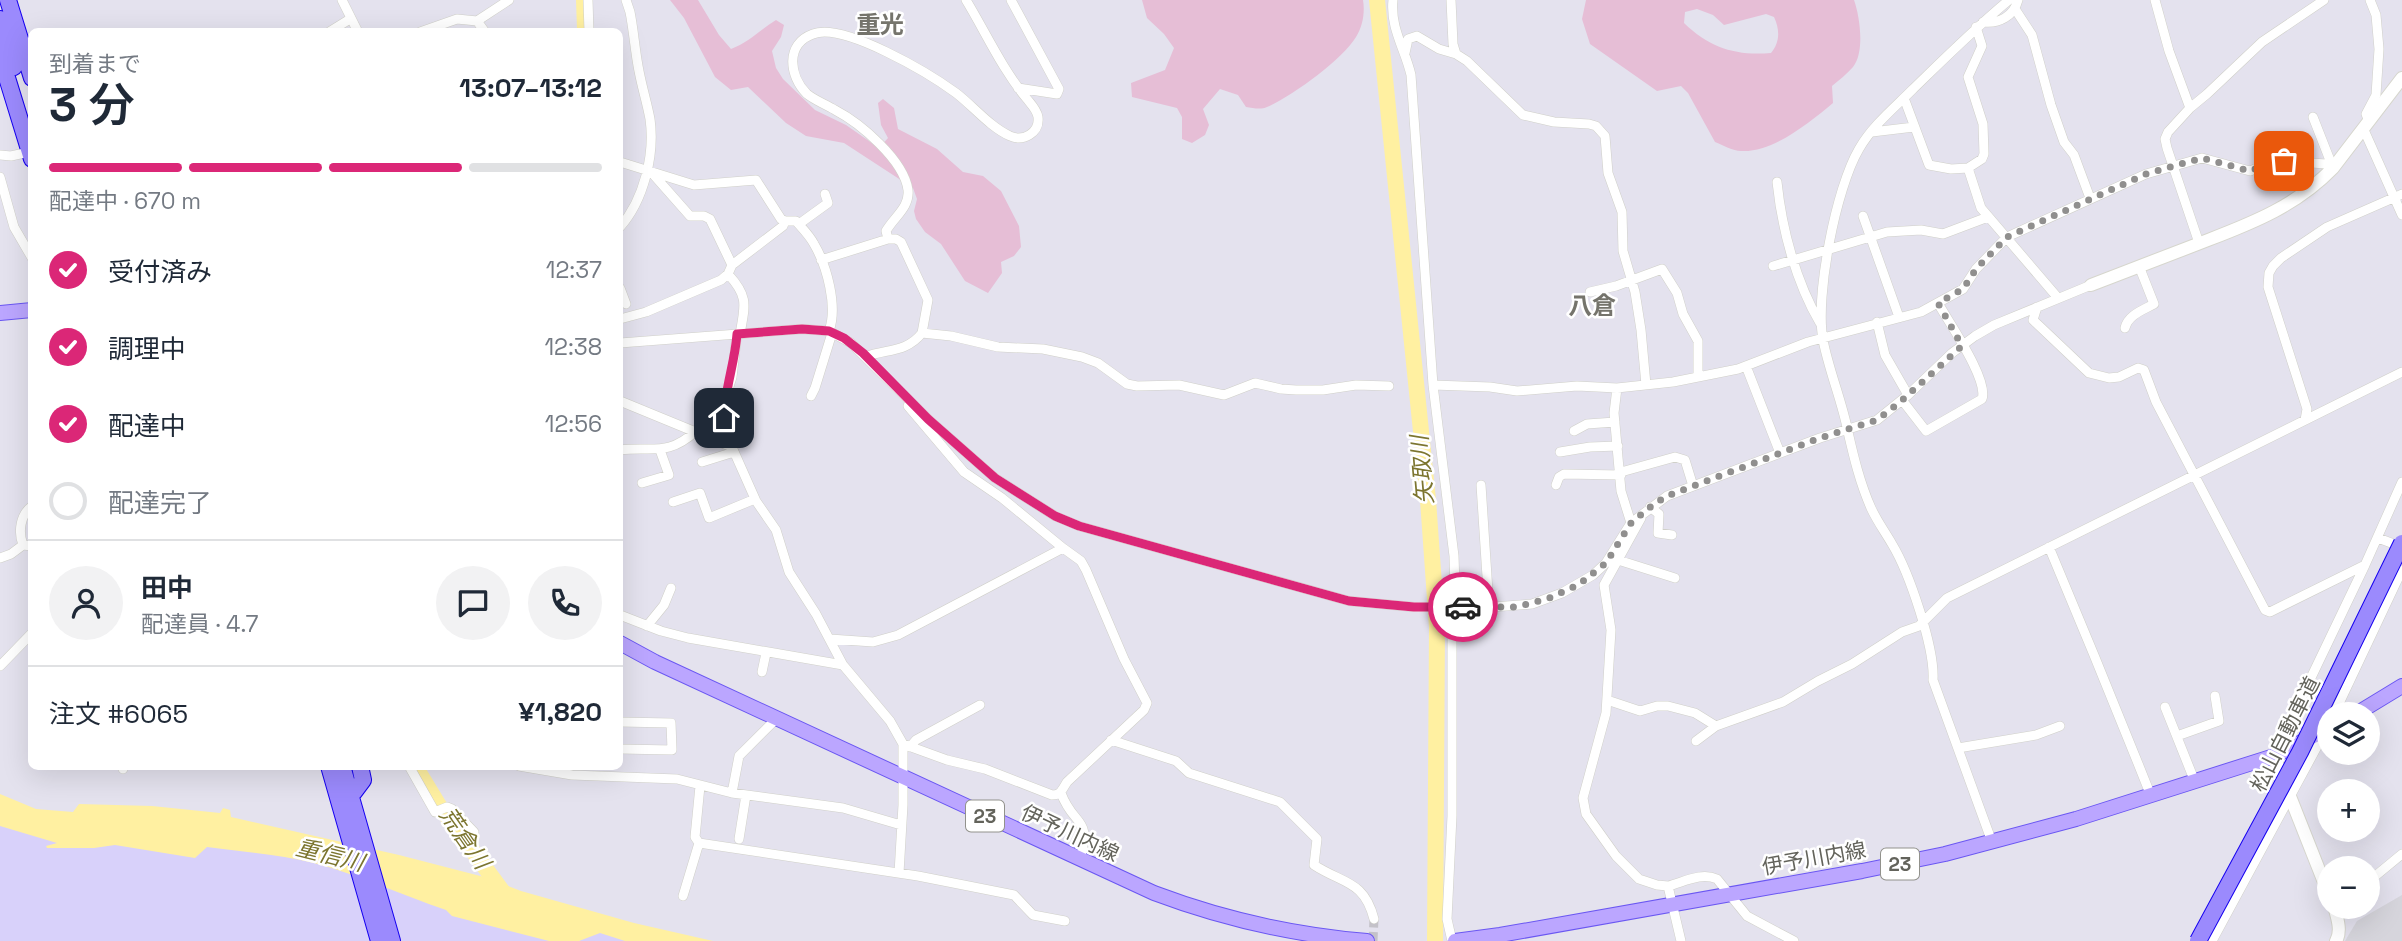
<!DOCTYPE html>
<html lang="ja">
<meta charset="utf-8">
<style>
:root{--surface:#fff;--page:#f2f2f3;--text:#1f2937;--muted:#747a83;--line:#e0e1e3;--accent:#db2777}
body{margin:0;font-family:"Space Grotesk","Noto Sans JP",sans-serif;background:var(--page);color:var(--text);height:100vh;display:flex;flex-direction:column;font-size:26px;white-space:nowrap}
*{box-sizing:border-box;margin:0}
p{font-size:23px;color:var(--muted)}
.icon{flex:none;width:38px;height:38px;fill:none;stroke:currentColor;stroke-width:2;stroke-linecap:round;stroke-linejoin:round}
.map{position:relative;flex:1;overflow:hidden}
.sheet{position:absolute;left:28px;top:28px;width:595px;height:742px;display:flex;flex-direction:column;background:var(--surface);border-radius:10px;box-shadow:0 7px 28px #0002}
.sheet>*{flex:none}
.buttons{position:absolute;left:2317px;top:702px;display:grid;gap:14px}
.buttons a{display:grid;place-items:center;width:63px;height:63px;border-radius:50%;background:var(--surface);box-shadow:0 7px 28px #0002;font-size:35px}
.pin{position:absolute;display:grid;place-items:center;width:60px;height:60px;color:#fff;margin:-30px;border-radius:14px;box-shadow:0 4px 10px #0006}
.courier{position:absolute;display:grid;place-items:center;width:70px;height:70px;margin:-35px;border:5px solid #db2777;border-radius:50%;background:#fff;color:#222;box-shadow:0 2px 9px #0007}
.summary em{font-style:normal;font-weight:600}
.summary div{display:flex;flex-direction:column-reverse}
.summary{display:flex;align-items:center;justify-content:space-between;height:119px;padding:0 21px}
h1{font-size:46px;font-weight:600;line-height:52px}
.bar{display:grid;grid-template-columns:repeat(4,1fr);gap:10px 7px;align-content:center;height:84px;padding:0 21px}
.bar i{height:9px;border-radius:5px;background:var(--line)}
.bar .active{background:var(--accent)}
.bar p{grid-column:span 4}
.line{display:flex;align-items:center;gap:18px;padding:0 21px;border-top:2px solid var(--line)}
.line div{flex:1}
.round{display:grid;place-items:center;flex:none;width:74px;height:74px;border-radius:37px;background:var(--page)}
ol{padding:0 21px;list-style:none}
li{display:flex;align-items:center;gap:21px;height:77px}
li p{margin-inline-start:auto}
li .icon{padding:7px;border-radius:50%;background:var(--accent);color:#fff;stroke-width:4}
li:last-child{color:var(--muted)}
li i{width:38px;height:38px;border:4px solid var(--line);border-radius:50%}
.map>svg:first-child{display:block}
</style>
<div class="map">
<svg width="2402" height="941" viewBox="0 0 2402 941">
<rect width="100%" height="100%" fill="#e4e2ee"/>
<path fill="#d6d5dc" d="M 2402,895 L 2402,941 L 2345,941 L 2357,921 Z"/>
<path fill="#e6bed6" fill-rule="evenodd" d="M 670,0 L 698,0 L 719,35 L 731,49 C 748,43 760,30 776,20 L 784,25 L 781,37 L 772,51 L 776,68 L 783,79 L 815,110 L 846,125 L 879,148 L 888,138 L 881,125 L 878,103 L 883,99 L 894,108 L 898,129 L 937,149 L 963,172 L 983,176 L 1001,191 L 1019,226 L 1021,247 L 1014,256 L 1001,262 L 1002,273 L 988,293 L 965,281 L 941,244 L 925,232 L 916,219 L 914,211 L 917,199 L 913,188 L 844,143 L 806,136 L 786,123 L 748,87 L 731,90 L 715,77 L 684,18 Z
M 1142,0 L 1363,0 C 1365,12 1363,26 1356,37 C 1343,59 1291,97 1267,107 C 1261,110 1253,108 1246,107 L 1238,95 L 1220,89 L 1203,109 L 1209,125 L 1205,135 L 1192,143 L 1182,139 L 1182,117 L 1177,108 L 1132,97 L 1131,83 L 1165,70 L 1174,48 L 1164,34 L 1147,18 Z
M 1586,0 L 1854,0 C 1860,17 1865,52 1853,67 C 1847,74 1839,80 1832,86 L 1833,103 C 1810,122 1773,153 1741,151 C 1733,151 1723,145 1715,142 L 1688,93 L 1681,86 L 1657,91 L 1590,44 L 1582,19 ZM 1697,9 L 1713,15 L 1724,25 L 1766,14 L 1774,17 C 1780,30 1780,42 1771,53 C 1736,56 1710,48 1684,23 L 1685,12 Z"/>
<path fill="#d8d1fa" d="M 0,803 L 41,816 L 151,818 L 675,941 L 0,941 Z"/>
<path fill="#fff0a1" d="M 0,794 L 36,809 L 73,812 L 79,804 L 152,806 L 220,813 L 223,808 L 230,810 L 231,817 L 399,855 L 488,878 L 521,891 L 634,923 L 713,941 L 625,941 L 600,933 L 579,941 L 549,941 L 452,916 L 446,910 C 402,895 359,875 314,863 C 280,854 242,852 207,847 L 195,858 L 115,845 L 94,848 L 47,848 L 46,846 L 57,843 L 0,826 Z"/>
<g fill="none" stroke-linecap="round" stroke-linejoin="round">
<path stroke="#fff0a1" stroke-width="16" d="M 584,0 L 585,29
M 1377,0 L 1428,500 L 1437,627 L 1435,941
M 415,766 L 438,804 L 506,896"/>
<path stroke="#c4c2c9" stroke-width="9" stroke-dasharray="9 4.5" stroke-linecap="butt" d="M 1373,941 L 1374,919"/>
<defs>
<path id="street" d="M 342,0 L 358,32
M 588,0 L 589,32
M 1011,0 L 1059,89 L 1057,94 L 1018,88
M 1393,0 C 1390,28 1405,49 1411,75 L 1433,385 L 1454,556 L 1455,587 L 1452,639 L 1452,816 L 1447,919 L 1452,941
M 1451,0 L 1453,44 L 1456,54 L 1467,61 L 1523,115 L 1554,122 L 1589,124 L 1596,126 L 1605,136 L 1608,173 L 1622,212 L 1623,251 L 1635,292 L 1641,330 L 1646,385
M 2155,0 L 2169,51 L 2190,108
M 2015,9 L 2032,35 L 2051,105 L 2064,142 L 2074,155 L 2090,198
M 477,21 L 485,32
M 1983,22 C 1999,24 2014,16 2018,0
M 1976,27 L 1982,46 L 1968,77 L 1983,124 L 1984,154 L 1982,159 L 1968,168 L 1981,208 L 2058,298
M 329,32 L 350,19
M 420,32 L 457,19 L 477,21 L 509,0
M 1405,53 L 1408,39 L 1417,36 L 1439,49 L 1456,54
M 1904,98 L 1929,165 L 1951,169 L 1968,168
M 2369,122 L 2366,114 L 2376,95 L 2379,49 L 2376,15 L 2370,0
M 2364,130 L 2402,215
M 1872,132 L 1914,127
M 0,155 L 11,156 L 29,152
M 620,162 L 694,185 L 756,180 L 781,219 L 785,221 L 796,221 C 802,228 810,236 814,244 C 827,266 838,307 829,331
M 652,173 L 690,216 L 704,216 L 710,219 L 732,265
M 0,177 L 14,227 L 32,258
M 1777,182 C 1782,230 1796,282 1820,323
M 1863,216 L 1899,317
M 799,224 L 828,203 L 825,194
M 620,227 C 644,200 655,154 650,119 C 647,103 642,87 639,71 C 635,52 634,32 630,12 L 626,0
M 888,239 L 896,239 L 901,242 L 928,300 L 922,333 L 951,336 L 998,347 L 1043,349 L 1082,357 L 1098,363 L 1127,384 L 1137,386 L 1179,385 L 1224,395 L 1255,383 L 1281,389 L 1296,390 L 1323,390 L 1356,385 L 1389,386
M 2199,243 L 2167,148 L 2165,139 L 2168,132 L 2190,108 L 2207,94 L 2262,42 L 2324,0
M 821,260 L 888,239 L 886,231 C 894,217 910,207 908,190 C 904,160 860,123 835,110 C 825,104 816,101 807,94 C 789,76 785,44 813,34 C 844,22 930,74 956,93 C 973,106 990,127 1010,136 C 1023,142 1040,133 1038,117 C 1037,110 1031,104 1027,99 C 1002,69 986,33 966,0
M 1773,266 L 1887,232 L 1921,230 L 1943,234 L 1988,217
M 728,274 C 749,297 745,305 740,334
M 620,288 L 626,304
M 1590,292 L 1616,286 L 1662,269 L 1677,293 L 1683,314 L 1698,341 L 1698,377
M 2037,307 L 2033,320 L 2089,373 L 2109,378 L 2119,377 L 2138,368 L 2144,370 L 2156,402 L 2265,610 L 2270,612 L 2365,565
M 620,319 L 646,312 L 721,280 L 728,274 L 732,265 L 783,226 L 785,221
M 1877,322 L 1885,355 L 1908,395
M 2125,328 C 2128,315 2143,310 2154,304 L 2139,266
M 737,334 L 732,377 L 724,403 L 724,418 L 732,447 L 756,501 L 776,530 L 789,572 L 816,614 L 843,665 L 890,721 L 903,744 L 903,805 L 899,873
M 620,343 L 802,329 L 829,331 L 851,343 L 928,419 L 995,478 L 1055,516 L 1079,526 L 1349,601 L 1414,607 L 1493,607 L 1532,604 L 1562,593 L 1593,575 L 1606,563 L 1631,523 L 1667,496 L 1820,438 L 1877,420 L 1908,395 L 1952,353 L 1975,336 L 1994,325 L 2091,285
M 867,356 C 888,349 907,352 922,333
M 1746,366 L 1780,453
M 1433,385 L 1490,387 L 1517,391 L 1577,386 L 1617,388 L 1673,382 L 1738,369 L 1808,342 L 1921,312 L 1963,289 L 1976,269 L 2007,237 L 2146,174 L 2202,158 L 2250,171 L 2275,161 L 2284,161 L 2326,164 L 2333,168 L 2313,117
M 1617,388 L 1614,413 L 1621,491 L 1631,523
M 811,396 L 815,388 L 832,333
M 1902,400 L 1926,431 L 1982,399 C 1989,380 1949,323 1938,303
M 620,401 L 732,447
M 908,406 L 964,472 L 1002,498 L 1063,548
M 2305,420 L 2307,409 L 2268,287 L 2269,273 L 2273,266 L 2281,258 L 2327,227 L 2402,194
M 1574,431 L 1587,424 L 1615,422
M 620,450 C 653,446 667,457 696,431
M 1560,452 L 1590,447 L 1618,446
M 702,462 L 734,452
M 1621,472 L 1675,457 L 1685,460 L 1693,486
M 642,483 L 669,475 L 660,450
M 1481,485 L 1489,607
M 1556,485 L 1559,477 L 1564,474 L 1621,475
M 673,502 L 700,493 L 709,518 L 755,499
M 1650,507 L 1659,514 L 1658,533 L 1672,535
M 1641,518 L 1604,585 L 1611,630 L 1606,713 L 1583,798 L 1586,814 L 1616,856 L 1639,879 L 1657,885 L 1668,886 L 1681,941
M 2378,538 L 2402,547
M 23,545 C 18,532 20,515 32,506
M 2049,547 C 2084,630 2118,713 2151,796
M 0,558 L 11,554 L 23,545 L 32,546
M 1618,560 L 1675,578
M 620,615 L 661,631 L 688,638 L 843,665
M 647,626 L 664,605 L 671,588
M 830,639 L 873,642 L 898,635 L 1063,548 L 1081,561 L 1086,570 L 1124,659 L 1147,703 L 1144,710 L 1067,782 C 1062,790 1061,795 1052,795 L 985,769 L 947,760 L 903,744
M 0,666 L 32,633
M 762,672 L 766,653
M 1607,700 L 1640,711 L 1657,706 L 1668,706 L 1695,713 L 1716,726 L 1783,702 L 1818,681 L 1852,664 L 1902,632 L 1919,626 L 1947,598 L 2402,372
M 2165,707 L 2195,782
M 2334,714 L 2402,570
M 620,722 L 671,723 L 672,750 L 620,749
M 2177,736 L 2219,721 L 2215,696
M 1111,740 L 1176,761 L 1189,773 L 1280,802 L 1317,839 L 1314,865 C 1343,884 1364,880 1374,919
M 1696,741 L 1716,726
M 910,747 L 916,740 L 980,705
M 1958,748 L 2036,735 L 2060,726
M 2274,755 L 2365,565 L 2402,482
M 409,766 L 435,812 L 447,807 L 452,809 L 474,832
M 519,766 L 572,775 L 677,779 L 732,793 L 843,808 L 901,825
M 123,769 L 123,766
M 732,793 L 739,756 L 776,719
M 1061,793 C 1074,828 1092,815 1080,859
M 739,839 L 746,795
M 1992,842 L 1933,680 C 1935,648 1909,572 1892,544 C 1885,532 1877,521 1871,508 C 1860,483 1854,458 1848,432 C 1842,401 1829,371 1823,340 C 1815,295 1836,188 1859,149 C 1872,126 1894,108 1912,90 C 1944,59 1975,28 2009,0
M 699,843 L 695,837 L 700,786
M 2368,882 L 2402,854
M 1668,886 C 1684,882 1701,872 1717,879 L 1747,916 L 1794,941
M 683,896 L 699,843 L 918,876 L 1014,895 L 1033,915 L 1065,921
M 2212,941 L 2326,730"/>
<path id="secondary" d="M 2091,285 C 2130,270 2169,255 2208,240 C 2255,222 2297,205 2333,168 L 2402,78
M 2274,756 L 2329,895
M 2334,906 C 2337,917 2342,931 2336,941"/>
<path id="primary" d="M 0,313 L 32,310
M 620,643 L 655,662 L 1154,893 C 1223,919 1294,935 1367,941
M 2356,714 L 2402,686
M 1455,941 L 1500,935 L 1862,871 L 1945,854 L 2076,819 L 2274,756 L 2329,728"/>
<path id="highway" d="M 8,0 L 32,78
M 0,19 L 14,67
M 0,55 L 32,159
M 329,766 L 379,941
M 342,766 L 392,941
M 354,792 L 363,780 L 360,766"/>
</defs>
<use href="#street" stroke="#d0d0c9" stroke-width="10"/>
<use href="#secondary" stroke="#d6d6cd" stroke-width="14"/>
<use href="#primary" stroke="#6a57f2" stroke-width="16"/>
<use href="#highway" stroke="#1500f0" stroke-width="18"/>
<use href="#street" stroke="#fff" stroke-width="9"/>
<use href="#secondary" stroke="#fff" stroke-width="12"/>
<use href="#primary" stroke="#bba6ff" stroke-width="14"/>
<use href="#highway" stroke="#9b8afd" stroke-width="16"/>
<defs>
<path id="highway-bridge" d="M 2198,941 L 2300,752 L 2402,543"/>
</defs>
<use href="#highway-bridge" stroke="#1500f0" stroke-width="18" stroke-linecap="butt"/>
<use href="#highway-bridge" stroke="#9b8afd" stroke-width="16"/>
</g>
<g fill="none" stroke-linecap="round" stroke-linejoin="round">
<path stroke="#908f8e" stroke-width="7" stroke-dasharray="0 12.6" d="M 1463,607 L 1516,607 L 1547,599 L 1578,585 L 1606,563 L 1631,523 L 1654,504 L 1667,496 L 1820,438 L 1877,420 L 1899,403 L 1962,346 L 1938,303 L 1963,289 L 1976,269 L 2007,237 L 2146,174 L 2202,158 L 2250,171 L 2275,161 L 2284,161"/>
<path stroke="#db2777" stroke-width="9" d="M 724,418 C 724,391 735,363 737,334 L 802,329 L 829,331 L 844,338 L 863,353 L 928,419 L 995,478 L 1055,516 L 1079,526 L 1349,601 L 1414,607 L 1463,607"/>
</g>
<g text-anchor="middle" dominant-baseline="central" stroke-width="5" stroke-linejoin="round" paint-order="stroke">
<g fill="#fff" stroke="#92928c" stroke-width="2">
<rect x="966" y="800.5" width="38" height="31" rx="5"/>
<rect x="1881" y="848.5" width="38" height="31" rx="5"/>
</g>
<g font-size="19" font-weight="bold" fill="#63635b">
<text x="985" y="816">23</text>
<text x="1900" y="864">23</text>
</g>
<g font-size="21" fill="#63635b" stroke="#fff">
<text transform="translate(2285 734) rotate(-63)">松山自動車道</text>
<text transform="translate(1070 833) rotate(25)">伊予川内線</text>
<text transform="translate(1814 858) rotate(-10)">伊予川内線</text>
</g>
<g font-size="23" font-style="italic" fill="#7c752f" stroke="#fff">
<text transform="translate(1422 470) rotate(-95)">矢取川</text>
<text transform="translate(465 838) rotate(55)">荒倉川</text>
<text transform="translate(330 855) rotate(14)">重信川</text>
</g>
<g font-size="24" font-weight="bold" fill="#75746c" stroke="#fff">
<text x="880" y="24">重光</text>
<text x="1592" y="305">八倉</text>
</g>
</g>
</svg>
<div class="buttons">
<a><svg class="icon" aria-label="layers" viewBox="0 0 24 24"><path d="M12 4l9 5-9 5-9-5zM3 14l9 5 9-5"/></svg></a>
<a>+</a>
<a>−</a>
</div>
<div class="pin" style="left:2284px;top:161px;background:#ea580c"><svg class="icon" aria-label="bag" viewBox="0 0 24 24"><path d="M5 8h14l-1 12H6zM9 8a3 3 0 0 1 6 0"/></svg></div>
<div class="pin" style="left:724px;top:418px;background:#1f2937"><svg class="icon" aria-label="home" viewBox="0 0 24 24"><path d="M3 11l9-7 9 7M6 9v11h12V9"/></svg></div>
<div class="courier" style="left:1463px;top:607px"><svg class="icon" aria-label="car" viewBox="0 0 24 24"><path d="M5 17H2v-5l4-1 3-4h7l3 4 3 1v5h-3M9 17h6M6 11h13"/><circle cx="7" cy="17" r="2"/><circle cx="17" cy="17" r="2"/></svg></div>
<section class="sheet">
<div class="summary"><div><h1>3 分</h1><p>到着まで</p></div><em>13:07–13:12</em></div>
<div class="bar"><i class="active"></i><i class="active"></i><i class="active"></i><i></i><p>配達中 · 670 m</p></div>
<ol>
<li><svg class="icon" aria-label="check" viewBox="0 0 24 24"><path d="M5 12l5 5 9-10"/></svg>受付済み<p>12:37</p></li>
<li><svg class="icon" aria-label="check" viewBox="0 0 24 24"><path d="M5 12l5 5 9-10"/></svg>調理中<p>12:38</p></li>
<li><svg class="icon" aria-label="check" viewBox="0 0 24 24"><path d="M5 12l5 5 9-10"/></svg>配達中<p>12:56</p></li>
<li><i></i>配達完了</li>
</ol>
<div class="line" style="height:126px"><a class="round"><svg class="icon" aria-label="person" viewBox="0 0 24 24"><circle cx="12" cy="8" r="4"/><path d="M4 21q1-7 8-7t8 7"/></svg></a><div><b>田中</b><p>配達員 · 4.7</p></div><a class="round"><svg class="icon" aria-label="chat" viewBox="0 0 24 24"><path d="M4 5h16v11H9l-5 4z"/></svg></a><a class="round"><svg class="icon" aria-label="phone" viewBox="0 0 24 24"><path d="M5 4h4l2 5-3 2q2 4 5 5l2-3 5 2v4C11 20 4 13 5 4z"/></svg></a></div>
<div class="line" style="height:91px"><div>注文 #6065</div><b>¥1,820</b></div>
</section>
</div>
